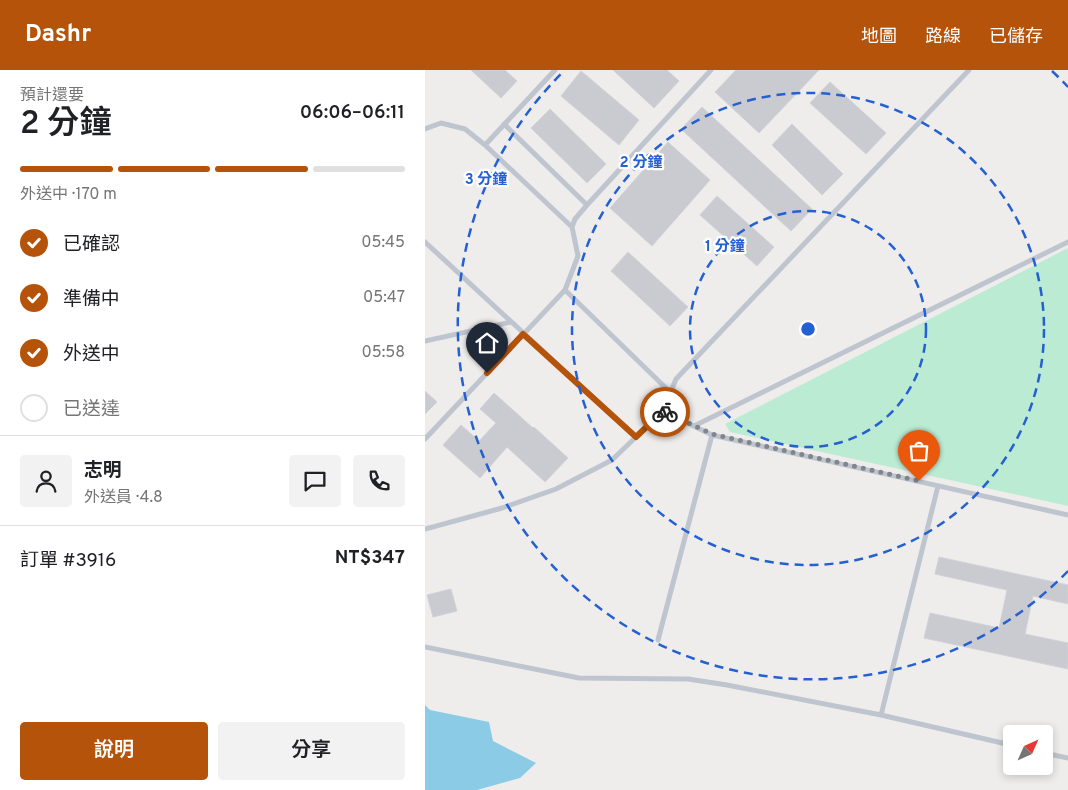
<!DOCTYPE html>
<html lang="zh-TW">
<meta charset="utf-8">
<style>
:root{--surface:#fff;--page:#f2f2f2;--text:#202124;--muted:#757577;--line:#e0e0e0;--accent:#b45309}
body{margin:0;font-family:Overpass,"Noto Sans TC",sans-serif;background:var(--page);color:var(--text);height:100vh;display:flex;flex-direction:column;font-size:19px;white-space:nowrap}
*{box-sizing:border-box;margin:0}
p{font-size:16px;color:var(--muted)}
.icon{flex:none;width:28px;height:28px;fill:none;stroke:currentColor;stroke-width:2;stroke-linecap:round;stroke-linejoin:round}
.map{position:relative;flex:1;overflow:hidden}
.drawer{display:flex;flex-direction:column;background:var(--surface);width:425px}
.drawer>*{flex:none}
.needle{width:32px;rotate:45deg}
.buttons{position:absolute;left:578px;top:655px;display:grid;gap:10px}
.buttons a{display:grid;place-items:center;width:50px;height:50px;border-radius:5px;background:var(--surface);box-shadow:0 2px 8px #0003;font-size:25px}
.pin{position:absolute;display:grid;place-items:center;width:42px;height:42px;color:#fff;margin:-51px -21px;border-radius:50% 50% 50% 0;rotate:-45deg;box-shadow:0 0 5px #0007}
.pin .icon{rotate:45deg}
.courier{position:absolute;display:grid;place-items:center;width:50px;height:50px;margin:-25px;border:4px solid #b45309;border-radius:50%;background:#fff;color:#222;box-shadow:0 1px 6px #0007}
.overview em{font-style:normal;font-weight:600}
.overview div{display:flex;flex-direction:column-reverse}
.overview{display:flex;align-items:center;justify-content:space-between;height:85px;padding:0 20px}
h1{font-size:32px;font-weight:600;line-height:38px}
.bar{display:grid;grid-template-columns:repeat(4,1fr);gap:8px 5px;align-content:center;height:60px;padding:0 20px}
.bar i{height:6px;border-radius:4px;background:var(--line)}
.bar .on{background:var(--accent)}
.bar p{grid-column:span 4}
.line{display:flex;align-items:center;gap:12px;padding:0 20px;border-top:1px solid var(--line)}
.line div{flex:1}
.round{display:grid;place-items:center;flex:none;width:52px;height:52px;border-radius:5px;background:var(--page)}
ol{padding:0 20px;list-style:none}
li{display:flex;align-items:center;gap:15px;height:55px}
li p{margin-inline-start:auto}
li .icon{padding:5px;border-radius:50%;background:var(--accent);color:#fff;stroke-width:4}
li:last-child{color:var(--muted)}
li i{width:28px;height:28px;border:2px solid var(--line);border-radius:50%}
.button{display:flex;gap:10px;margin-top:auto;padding:10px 20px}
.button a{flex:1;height:58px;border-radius:5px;background:var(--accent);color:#fff;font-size:20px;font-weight:600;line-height:58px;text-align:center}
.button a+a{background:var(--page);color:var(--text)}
header{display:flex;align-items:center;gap:30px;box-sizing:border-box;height:70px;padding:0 25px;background:var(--accent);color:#fff}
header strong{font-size:24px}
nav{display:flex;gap:28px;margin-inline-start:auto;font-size:18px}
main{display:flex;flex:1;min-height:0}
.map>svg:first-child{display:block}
</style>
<header>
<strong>Dashr</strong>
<nav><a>地圖</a><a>路線</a><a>已儲存</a></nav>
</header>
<main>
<section class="drawer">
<div class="overview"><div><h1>2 分鐘</h1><p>預計還要</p></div><em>06:06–06:11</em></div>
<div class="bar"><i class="on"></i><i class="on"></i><i class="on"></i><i></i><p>外送中 · 170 m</p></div>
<ol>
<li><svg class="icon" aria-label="check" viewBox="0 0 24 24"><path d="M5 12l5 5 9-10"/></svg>已確認<p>05:45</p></li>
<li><svg class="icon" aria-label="check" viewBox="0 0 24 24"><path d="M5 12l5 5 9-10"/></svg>準備中<p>05:47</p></li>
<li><svg class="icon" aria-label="check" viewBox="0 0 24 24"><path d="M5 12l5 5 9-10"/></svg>外送中<p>05:58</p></li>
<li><i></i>已送達</li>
</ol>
<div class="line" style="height:90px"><a class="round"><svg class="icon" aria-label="person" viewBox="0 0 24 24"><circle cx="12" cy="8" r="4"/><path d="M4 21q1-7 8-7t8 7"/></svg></a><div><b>志明</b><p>外送員 · 4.8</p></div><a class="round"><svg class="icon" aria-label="chat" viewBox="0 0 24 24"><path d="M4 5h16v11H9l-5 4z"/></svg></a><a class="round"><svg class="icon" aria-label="phone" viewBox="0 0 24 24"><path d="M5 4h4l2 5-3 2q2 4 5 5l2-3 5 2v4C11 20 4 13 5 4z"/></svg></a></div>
<div class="line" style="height:65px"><div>訂單 #3916</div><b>NT$347</b></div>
<div class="button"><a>說明</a><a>分享</a></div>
</section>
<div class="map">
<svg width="643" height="720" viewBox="0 0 643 720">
<rect width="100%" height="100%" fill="#efecec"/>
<path fill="#bcebd3" d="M 643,178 L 643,436 L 305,362 L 300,354 Z"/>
<path fill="#8bcbe6" d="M 0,635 L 5,640 L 64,652 L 68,671 L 111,693 L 95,708 L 52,720 L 0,720 Z"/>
<path fill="#cacbd1" stroke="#d1d2d8" d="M 46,0 L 80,0 L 92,11 L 76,28 Z
M 188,0 L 242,0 L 254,11 L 229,38 Z
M 311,0 L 394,0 L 334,63 L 290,22 Z
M 156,1 L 214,50 L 194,75 L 136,26 Z
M 405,12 L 461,63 L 441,84 L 385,33 Z
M 277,37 L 387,139 L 366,161 L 256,59 Z
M 125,39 L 181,94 L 162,113 L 106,58 Z
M 367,54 L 418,104 L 397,125 L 347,75 Z
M 243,72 L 285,110 L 227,176 L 185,138 Z
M 292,126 L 349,177 L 332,196 L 275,145 Z
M 203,182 L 263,237 L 245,256 L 186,201 Z
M 0,321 L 12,332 L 0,344 Z
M 69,323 L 108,358 L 109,357 L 143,388 L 120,412 L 82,377 L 55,408 L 18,375 L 36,355 L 54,371 L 71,353 L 55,339 Z
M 514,487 L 643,515 L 643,534 L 608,526 L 600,564 L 643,573 L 643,599 L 499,568 L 505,543 L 574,558 L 582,520 L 510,504 Z
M 26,519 L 32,541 L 8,547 L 2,525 Z"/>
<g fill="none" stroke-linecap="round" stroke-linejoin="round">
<path stroke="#bec5ce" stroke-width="5" d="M 130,0 L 60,75 L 147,157 L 153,186 L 140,220 L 245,322
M 79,54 L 162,135 L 286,0
M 0,59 L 16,53 L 40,59 L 60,75
M 147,157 L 150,149 L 162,135
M 0,172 L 211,367
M 0,271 L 86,252
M 238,341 L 287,365 L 643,445
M 269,356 L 643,172
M 0,369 L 140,220
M 0,459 L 77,438 L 131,419 L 187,390 L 238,341 L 251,309 L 544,0
M 233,570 L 287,365
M 0,577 L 154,608 L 263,609 L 302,615 L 456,645 L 586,675
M 456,645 L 513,416
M 619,683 L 643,688"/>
</g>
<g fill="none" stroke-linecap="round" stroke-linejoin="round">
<path stroke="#81858c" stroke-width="5" stroke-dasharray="0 9" d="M 240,342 L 287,364 L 494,411"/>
<path stroke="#b45309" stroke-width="6" d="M 62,303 L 98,264 L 211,367 L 238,341 L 240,342"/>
</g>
<g fill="none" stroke="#2360d2" stroke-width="2.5" stroke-dasharray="9 6">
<circle cx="383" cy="259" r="118"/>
<circle cx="383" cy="259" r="236"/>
<path d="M643 501A355 355 0 1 1 139 1M627 1A355 355 0 0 1 643 17"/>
</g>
<circle cx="383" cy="259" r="8" fill="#2360d2" stroke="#fff" stroke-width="2.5"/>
<g font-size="15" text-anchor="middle" font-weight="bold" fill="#2360d2" stroke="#fff" stroke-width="4.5" stroke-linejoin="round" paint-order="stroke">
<text x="216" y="97">2 分鐘</text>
<text x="61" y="114">3 分鐘</text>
<text x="300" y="181">1 分鐘</text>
</g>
</svg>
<div class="buttons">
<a><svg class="needle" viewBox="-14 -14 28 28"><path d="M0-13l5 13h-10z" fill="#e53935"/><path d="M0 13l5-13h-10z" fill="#757577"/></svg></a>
</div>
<div class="pin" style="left:494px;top:411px;background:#ea580c"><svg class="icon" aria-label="bag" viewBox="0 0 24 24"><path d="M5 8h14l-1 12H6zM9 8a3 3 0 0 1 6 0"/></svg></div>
<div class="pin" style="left:62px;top:303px;background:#1f2937"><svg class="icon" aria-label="home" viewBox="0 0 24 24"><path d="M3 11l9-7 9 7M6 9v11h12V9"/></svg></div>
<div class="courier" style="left:240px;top:342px"><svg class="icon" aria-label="bike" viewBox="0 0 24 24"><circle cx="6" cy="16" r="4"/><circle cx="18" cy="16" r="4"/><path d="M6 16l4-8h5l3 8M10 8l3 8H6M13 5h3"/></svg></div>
</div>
</main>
